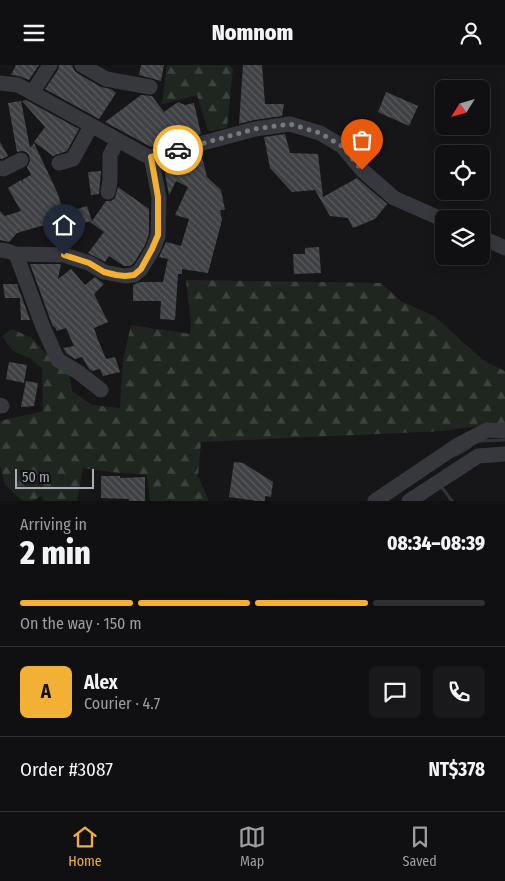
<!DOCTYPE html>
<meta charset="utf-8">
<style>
:root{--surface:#101012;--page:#19191b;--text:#f1f3f6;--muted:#9c9d9f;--line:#303032;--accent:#f2b134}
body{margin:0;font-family:"Fira Sans Condensed",sans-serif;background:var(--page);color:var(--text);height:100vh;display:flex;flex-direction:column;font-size:19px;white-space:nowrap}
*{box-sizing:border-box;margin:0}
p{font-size:16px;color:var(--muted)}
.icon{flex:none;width:28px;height:28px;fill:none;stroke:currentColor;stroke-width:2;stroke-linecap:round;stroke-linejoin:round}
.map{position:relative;height:436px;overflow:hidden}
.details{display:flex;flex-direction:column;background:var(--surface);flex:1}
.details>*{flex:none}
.needle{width:32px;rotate:233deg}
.tools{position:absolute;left:435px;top:15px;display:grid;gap:10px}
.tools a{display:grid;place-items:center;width:55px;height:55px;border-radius:8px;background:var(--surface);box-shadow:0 2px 12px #0003,0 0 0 1px var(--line);font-size:25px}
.scale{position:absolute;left:15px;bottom:12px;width:79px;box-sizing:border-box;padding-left:5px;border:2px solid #a8adb8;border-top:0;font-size:14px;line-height:18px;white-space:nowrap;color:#a8adb8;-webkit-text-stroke:4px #111113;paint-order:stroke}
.pin{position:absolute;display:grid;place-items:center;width:42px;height:42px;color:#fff;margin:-51px -21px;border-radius:50% 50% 50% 0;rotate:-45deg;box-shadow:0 0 5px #0007}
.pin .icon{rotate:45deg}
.courier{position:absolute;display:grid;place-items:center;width:50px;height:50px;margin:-25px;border:4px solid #f2b134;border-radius:50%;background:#fff;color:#222;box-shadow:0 1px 6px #0007}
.headline em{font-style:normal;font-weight:800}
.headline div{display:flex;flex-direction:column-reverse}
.headline{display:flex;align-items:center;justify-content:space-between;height:85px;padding:0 20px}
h1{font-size:32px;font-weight:800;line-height:38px}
.bar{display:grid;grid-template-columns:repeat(4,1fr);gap:8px 5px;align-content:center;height:60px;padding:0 20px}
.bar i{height:6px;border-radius:4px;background:var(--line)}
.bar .active{background:var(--accent)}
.bar p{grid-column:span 4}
.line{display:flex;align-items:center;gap:12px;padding:0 20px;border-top:1px solid var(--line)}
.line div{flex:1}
.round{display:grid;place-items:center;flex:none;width:52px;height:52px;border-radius:8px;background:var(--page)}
header{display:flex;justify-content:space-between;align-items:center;height:65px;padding:0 20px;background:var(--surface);font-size:22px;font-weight:800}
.tabs{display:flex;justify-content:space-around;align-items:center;height:70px;border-top:1px solid var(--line);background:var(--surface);font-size:14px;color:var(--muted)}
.tabs a{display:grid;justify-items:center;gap:2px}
.tabs .active{color:var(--accent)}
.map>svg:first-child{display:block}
</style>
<header><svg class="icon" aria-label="menu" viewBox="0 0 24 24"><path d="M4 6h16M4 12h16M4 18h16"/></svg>Nomnom<svg class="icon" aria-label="person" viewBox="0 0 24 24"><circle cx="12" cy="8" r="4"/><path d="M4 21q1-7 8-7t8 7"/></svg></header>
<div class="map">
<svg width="505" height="436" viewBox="0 0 505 436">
<defs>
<pattern id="forest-firs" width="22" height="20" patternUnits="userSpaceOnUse" patternTransform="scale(1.25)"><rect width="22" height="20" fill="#1e261f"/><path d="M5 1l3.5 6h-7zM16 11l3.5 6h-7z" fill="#3c433d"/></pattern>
<pattern id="building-back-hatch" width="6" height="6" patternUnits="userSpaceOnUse" patternTransform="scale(1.25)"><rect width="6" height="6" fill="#404145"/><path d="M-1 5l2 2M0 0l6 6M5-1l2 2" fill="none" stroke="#595a5e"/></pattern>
</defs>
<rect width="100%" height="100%" fill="#161618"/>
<path fill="url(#forest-firs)" d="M 167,0 L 228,0 L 233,3 L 227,63 L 208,66 L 197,30 L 162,39 Z
M 186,215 L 381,218 L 401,236 L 434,251 L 484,296 L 505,306 L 505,359 L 476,361 L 444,366 L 201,377 L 198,411 L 209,436 L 150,436 L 147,410 L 110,407 L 83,403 L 77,436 L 44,436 L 41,431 L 33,436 L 23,436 L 5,420 L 0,400 L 0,356 L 43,346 L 42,303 L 30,293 L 13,286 L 2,271 L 12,264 L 32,273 L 49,292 L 69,308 L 72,326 L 92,340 L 120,343 L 123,295 L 131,260 L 190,269 L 191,256 Z"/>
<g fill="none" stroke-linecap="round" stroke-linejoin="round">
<path stroke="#2c353c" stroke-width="3" d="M 480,376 L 505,375
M 456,390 L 470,382
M 440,420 L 452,436"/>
</g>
<path fill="url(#building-back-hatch)" d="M 16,0 L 39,0 L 29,15 L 19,11 L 11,10 Z
M 59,0 L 72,0 L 74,5 L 77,8 L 101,22 L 111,24 L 116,28 L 99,54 L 45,24 L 58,5 Z
M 141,0 L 164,0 L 161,16 L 139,10 Z
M 243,0 L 262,0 L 265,39 L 284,39 L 282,51 L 254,55 L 239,59 Z
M 386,27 L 418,41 L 409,61 L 378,47 Z
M 141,30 L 152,31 L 164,47 L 178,37 L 185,40 L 194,38 L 201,69 L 151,82 L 105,57 Z
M 26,35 L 79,64 L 67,86 L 53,91 L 34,77 L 45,62 L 22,36 Z
M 21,36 L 30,83 L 34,78 L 57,127 L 64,148 L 87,141 L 92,156 L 106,136 L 111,136 L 115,133 L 118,122 L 149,144 L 149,169 L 145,180 L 134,198 L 130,201 L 124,201 L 109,191 L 105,197 L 88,188 L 104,167 L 90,157 L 91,156 L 68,163 L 70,171 L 56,175 L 51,158 L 17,168 L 9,177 L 0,175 L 0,146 L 5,151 L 21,146 L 8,123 L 21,115 L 23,119 L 22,115 L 31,110 L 27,102 L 30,96 L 29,90 L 26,87 L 22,86 L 17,87 L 8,38 Z
M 285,69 L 290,88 L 318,89 L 323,132 L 357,113 L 387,139 L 375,154 L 353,163 L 348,153 L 330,151 L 315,125 L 292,127 L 270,103 L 264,72 Z
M 0,77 L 8,91 L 2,94 L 0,94 Z
M 201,88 L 207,112 L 221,125 L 225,145 L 220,145 L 222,155 L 208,208 L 182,204 L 182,209 L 178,209 L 175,255 L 160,254 L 161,236 L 133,236 L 133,220 L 140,217 L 163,217 L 168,194 L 159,192 L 166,177 L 181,181 L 189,154 L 175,150 L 188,122 L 176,116 L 169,130 L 163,98 Z
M 101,106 L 99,129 L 91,130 L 88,107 Z
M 319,182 L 321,208 L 294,209 L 293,189 L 305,189 L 305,183 Z
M 30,199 L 61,199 L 58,214 L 71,204 L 85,220 L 95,212 L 104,219 L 94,229 L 108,257 L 94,263 L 98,275 L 106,294 L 115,292 L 120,307 L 103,311 L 100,304 L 92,306 L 89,304 L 82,292 L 75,294 L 67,289 L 63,283 L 74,281 L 66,263 L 57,266 L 54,261 L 53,262 Z
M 3,219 L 17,219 L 30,255 L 21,255 L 20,233 L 5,233 Z
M 9,297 L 27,300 L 24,318 L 6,314 Z
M 26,316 L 38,318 L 34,341 L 21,342 Z
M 234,397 L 243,398 L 273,417 L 271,432 L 265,431 L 265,436 L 257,436 L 229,432 Z
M 101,411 L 120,411 L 120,413 L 145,412 L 145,436 L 129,436 L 129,434 L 101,433 Z"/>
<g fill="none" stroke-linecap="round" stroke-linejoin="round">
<path stroke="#37383d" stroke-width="15" d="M 82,0 L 106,14 L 150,22
M 0,18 L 18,20 L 145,90 L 151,92 L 255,64 L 290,59 L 320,68 L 342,81 L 362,105 L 394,133 L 444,155
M 32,28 L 50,0
M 59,98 L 73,94 L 91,61
M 0,103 L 3,104 L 21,95
M 108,127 L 110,116 L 110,90 L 118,75
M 481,172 L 505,183
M 0,185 L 7,186 L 16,189 L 64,190 L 89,198 L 104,207 L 125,211 L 134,210 L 141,204 L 153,184 L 158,171 L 159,132 L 151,92
M 16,189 L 43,262 L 58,295 L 78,307 L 101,325
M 0,340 L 2,341
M 375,436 L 458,380 L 487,365 L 505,366
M 409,436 L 478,391 L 505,389"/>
</g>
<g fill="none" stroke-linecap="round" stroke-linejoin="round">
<path stroke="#757880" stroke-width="5" stroke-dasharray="0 9" d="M 178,85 L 255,64 L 290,59 L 320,68 L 342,81 L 362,105"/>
<path stroke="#f2b134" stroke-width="6" d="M 64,190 L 89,198 L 104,207 L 116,210 L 125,211 L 134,210 L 141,204 L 152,184 L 158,170 L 158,132 L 151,92 L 178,85"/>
</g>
</svg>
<div class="tools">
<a><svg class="needle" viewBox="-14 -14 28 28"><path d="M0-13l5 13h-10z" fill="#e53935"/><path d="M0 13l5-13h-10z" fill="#9c9d9f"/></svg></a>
<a><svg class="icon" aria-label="locate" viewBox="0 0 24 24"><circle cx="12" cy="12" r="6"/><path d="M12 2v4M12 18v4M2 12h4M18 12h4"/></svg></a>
<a><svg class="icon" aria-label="layers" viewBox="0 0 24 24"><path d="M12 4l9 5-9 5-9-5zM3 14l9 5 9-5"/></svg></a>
</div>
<div class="scale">50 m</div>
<div class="pin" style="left:362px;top:105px;background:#ea580c"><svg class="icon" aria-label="bag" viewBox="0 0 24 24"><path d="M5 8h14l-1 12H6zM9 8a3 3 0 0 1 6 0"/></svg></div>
<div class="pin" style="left:64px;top:190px;background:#1f2937"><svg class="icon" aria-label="home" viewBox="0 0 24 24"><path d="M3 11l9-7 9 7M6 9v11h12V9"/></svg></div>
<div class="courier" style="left:178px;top:85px"><svg class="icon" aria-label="car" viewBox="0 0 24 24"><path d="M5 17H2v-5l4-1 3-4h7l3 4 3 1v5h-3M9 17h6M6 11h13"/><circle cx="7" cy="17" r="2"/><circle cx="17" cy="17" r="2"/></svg></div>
</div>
<section class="details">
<div class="headline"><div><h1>2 min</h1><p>Arriving in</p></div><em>08:34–08:39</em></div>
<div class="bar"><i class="active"></i><i class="active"></i><i class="active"></i><i></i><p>On the way · 150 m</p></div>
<div class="line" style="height:90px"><b class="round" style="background:var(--accent);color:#111">A</b><div><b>Alex</b><p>Courier · 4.7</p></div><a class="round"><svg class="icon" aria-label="chat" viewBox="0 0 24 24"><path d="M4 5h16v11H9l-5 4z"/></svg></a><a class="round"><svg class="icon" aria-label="phone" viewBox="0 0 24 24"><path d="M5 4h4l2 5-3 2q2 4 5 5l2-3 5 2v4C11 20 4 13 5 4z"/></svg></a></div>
<div class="line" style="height:65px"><div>Order #3087</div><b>NT$378</b></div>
</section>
<nav class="tabs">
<a class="active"><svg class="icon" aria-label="home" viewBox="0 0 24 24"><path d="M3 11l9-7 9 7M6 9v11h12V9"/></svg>Home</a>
<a><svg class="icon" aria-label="map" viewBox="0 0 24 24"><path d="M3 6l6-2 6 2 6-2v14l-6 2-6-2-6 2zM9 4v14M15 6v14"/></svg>Map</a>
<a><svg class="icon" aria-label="saved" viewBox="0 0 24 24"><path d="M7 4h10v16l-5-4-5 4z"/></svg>Saved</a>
</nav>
